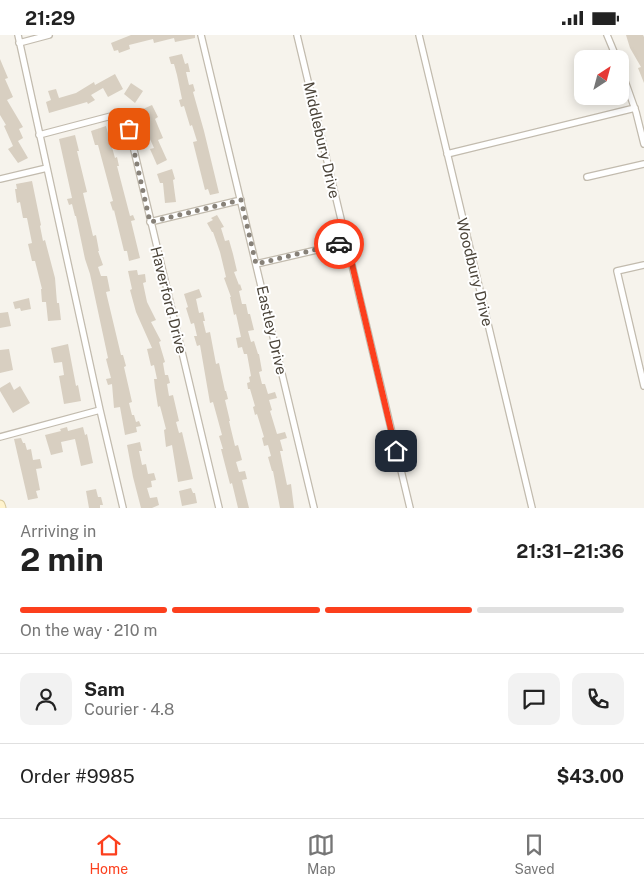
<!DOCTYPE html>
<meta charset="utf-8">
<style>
:root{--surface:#fff;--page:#f2f2f2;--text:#222;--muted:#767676;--line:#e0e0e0;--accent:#fc3f1d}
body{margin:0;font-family:"Public Sans",sans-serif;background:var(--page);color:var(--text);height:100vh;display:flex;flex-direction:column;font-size:19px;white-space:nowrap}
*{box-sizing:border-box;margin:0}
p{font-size:16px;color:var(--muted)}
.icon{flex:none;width:28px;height:28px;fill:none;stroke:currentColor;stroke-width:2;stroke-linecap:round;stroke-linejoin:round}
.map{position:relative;height:473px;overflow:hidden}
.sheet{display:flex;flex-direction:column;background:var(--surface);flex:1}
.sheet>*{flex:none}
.needle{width:32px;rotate:36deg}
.tools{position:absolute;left:574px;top:15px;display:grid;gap:10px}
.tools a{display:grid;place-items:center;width:55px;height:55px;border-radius:10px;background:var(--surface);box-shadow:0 2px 12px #0003;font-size:25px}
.pin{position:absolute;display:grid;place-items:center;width:42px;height:42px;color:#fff;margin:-21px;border-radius:10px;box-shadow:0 2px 8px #0006}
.courier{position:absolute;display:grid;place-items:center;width:50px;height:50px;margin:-25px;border:4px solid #fc3f1d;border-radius:50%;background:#fff;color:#222;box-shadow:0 1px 6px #0007}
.summary em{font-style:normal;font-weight:700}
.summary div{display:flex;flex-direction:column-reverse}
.summary{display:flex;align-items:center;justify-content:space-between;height:85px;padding:0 20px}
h1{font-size:32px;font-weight:700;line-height:38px}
.bar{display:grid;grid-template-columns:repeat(4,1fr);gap:8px 5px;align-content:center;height:60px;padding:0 20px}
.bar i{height:6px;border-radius:4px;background:var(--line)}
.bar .current{background:var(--accent)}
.bar p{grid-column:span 4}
.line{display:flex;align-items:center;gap:12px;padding:0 20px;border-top:1px solid var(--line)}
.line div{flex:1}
.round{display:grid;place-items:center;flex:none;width:52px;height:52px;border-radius:10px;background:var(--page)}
.status{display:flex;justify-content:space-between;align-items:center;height:35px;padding:0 25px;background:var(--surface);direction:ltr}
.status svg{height:14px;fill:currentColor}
.tab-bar{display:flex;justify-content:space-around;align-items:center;height:70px;border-top:1px solid var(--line);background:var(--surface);font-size:14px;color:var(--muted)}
.tab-bar a{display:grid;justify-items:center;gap:2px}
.tab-bar .current{color:var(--accent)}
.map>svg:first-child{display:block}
</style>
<div class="status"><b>21:29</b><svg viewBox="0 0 49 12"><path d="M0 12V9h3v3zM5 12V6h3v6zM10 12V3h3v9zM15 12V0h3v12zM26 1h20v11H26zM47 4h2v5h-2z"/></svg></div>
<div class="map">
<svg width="644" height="473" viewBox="0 0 644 473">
<rect width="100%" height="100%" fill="#f6f3ec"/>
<path fill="#d8cfc1" d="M 131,0 L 195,0 L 195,3 L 175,7 L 174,3 L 154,8 L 153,4 L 129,10 L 130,14 L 119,18 L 118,15 L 114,16 L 111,8 Z
M 626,0 L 643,0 L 644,2 L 644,48 L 638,33 L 641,32 L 630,13 Z
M 182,19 L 185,29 L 188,28 L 190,37 L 186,37 L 189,50 L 193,49 L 195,56 L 193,57 L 204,96 L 219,158 L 210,160 L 208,154 L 205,155 L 193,107 L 197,106 L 192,90 L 190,91 L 184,71 L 181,72 L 179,65 L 182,64 L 177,40 L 174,29 L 171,29 L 169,22 Z
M 0,24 L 8,43 L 5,44 L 13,62 L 7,65 L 23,92 L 19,94 L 23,103 L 18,106 L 28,123 L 18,128 L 8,114 L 13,111 L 4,91 L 6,90 L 0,80 Z
M 115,39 L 123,54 L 108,62 L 103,53 L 91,60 L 95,65 L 88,69 L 87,67 L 49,78 L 46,67 L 51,65 L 48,56 L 56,54 L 59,63 L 76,58 L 94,47 L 95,50 Z
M 131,48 L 143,56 L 135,68 L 124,59 Z
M 152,70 L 158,82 L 155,84 L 163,103 L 158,105 L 167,125 L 157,130 L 150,114 L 154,113 L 145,93 L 150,90 L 143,74 Z
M 106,91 L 115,123 L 117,122 L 119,131 L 117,131 L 130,181 L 133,180 L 135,185 L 131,186 L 140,223 L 129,226 L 127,216 L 124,216 L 114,175 L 113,176 L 110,167 L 113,166 L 98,110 L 95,110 L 91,96 Z
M 75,100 L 79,116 L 77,116 L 87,157 L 83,158 L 93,201 L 96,200 L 99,216 L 98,216 L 103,230 L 98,232 L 101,241 L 107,241 L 110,256 L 106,257 L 121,320 L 123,320 L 126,331 L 124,332 L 132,367 L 129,368 L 132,380 L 134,380 L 136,387 L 139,386 L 141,391 L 136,392 L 137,397 L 125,400 L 120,372 L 114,373 L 112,349 L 108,350 L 106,344 L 111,343 L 106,324 L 108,323 L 90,239 L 85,224 L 76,181 L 75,181 L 72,169 L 69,170 L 67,164 L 72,163 L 59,104 Z
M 172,134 L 175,144 L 173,145 L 176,167 L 165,168 L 163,148 L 160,148 L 157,139 Z
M 32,146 L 41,190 L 40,191 L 43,206 L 45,205 L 55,243 L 57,268 L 59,268 L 61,285 L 48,286 L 46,267 L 42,267 L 41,254 L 42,254 L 35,226 L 32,226 L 28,209 L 32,208 L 27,183 L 23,183 L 20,167 L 17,168 L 15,154 L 17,154 L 16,149 Z
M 217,180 L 224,192 L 221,193 L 225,206 L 229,205 L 233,219 L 237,236 L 234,237 L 239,250 L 240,249 L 242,255 L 239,256 L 242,269 L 246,269 L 248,279 L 250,279 L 254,295 L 248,296 L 251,307 L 254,306 L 258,319 L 259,319 L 262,336 L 259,337 L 262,349 L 265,349 L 268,359 L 275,357 L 277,363 L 269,365 L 272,375 L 270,376 L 277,399 L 285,397 L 287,403 L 280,405 L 283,416 L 280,416 L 287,450 L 291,449 L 294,473 L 280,473 L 273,436 L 272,436 L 268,422 L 271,421 L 268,410 L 264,411 L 262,403 L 264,402 L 257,379 L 255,380 L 253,372 L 255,371 L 250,354 L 248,354 L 247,348 L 250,347 L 249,342 L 251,341 L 247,319 L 244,319 L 242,312 L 238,313 L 236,303 L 241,302 L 236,279 L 234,280 L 230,262 L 231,262 L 224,243 L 226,242 L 220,217 L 213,197 L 212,197 L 207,188 L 213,185 L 211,183 Z
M 137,235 L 138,240 L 145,239 L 146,247 L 143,248 L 147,267 L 156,285 L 151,287 L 161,306 L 159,307 L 165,327 L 163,328 L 165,340 L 168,340 L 170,348 L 167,349 L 169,361 L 173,360 L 179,386 L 176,387 L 179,398 L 182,397 L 193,444 L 178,447 L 172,410 L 166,412 L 164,395 L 166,394 L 160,371 L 158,372 L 155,353 L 154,344 L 157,344 L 154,330 L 151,331 L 147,314 L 152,313 L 136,277 L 130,255 L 132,254 L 128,236 Z
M 199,254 L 202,262 L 196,264 L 199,278 L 203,277 L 205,286 L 203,286 L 206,298 L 210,297 L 216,329 L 219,328 L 225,356 L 226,356 L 228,364 L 225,365 L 230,386 L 229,386 L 235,411 L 238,410 L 242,425 L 236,427 L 239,437 L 245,436 L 247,444 L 242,445 L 249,473 L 238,473 L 232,448 L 230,449 L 221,414 L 223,414 L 219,401 L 222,400 L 213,367 L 210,368 L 200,310 L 197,311 L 194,301 L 197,301 L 194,288 L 191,289 L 186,273 L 188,272 L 184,259 Z
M 29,263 L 31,274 L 21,276 L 20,273 L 15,274 L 13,267 Z
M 8,277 L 11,291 L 0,293 L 0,278 Z
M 68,309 L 76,351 L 78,350 L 81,366 L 64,369 L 59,341 L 64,340 L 62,327 L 54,328 L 51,313 Z
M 9,314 L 13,335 L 0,338 L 0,315 Z
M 10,347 L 14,355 L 20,351 L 30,368 L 13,378 L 0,356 L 0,353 Z
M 67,392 L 68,396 L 83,392 L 85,400 L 87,399 L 93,428 L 81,431 L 75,404 L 61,407 L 63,417 L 51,420 L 45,400 L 61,396 L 60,394 Z
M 21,403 L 23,408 L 25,408 L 27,415 L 31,414 L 33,425 L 40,424 L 42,433 L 36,434 L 40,455 L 36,456 L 38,463 L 28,465 L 14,404 Z
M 140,407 L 142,416 L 139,416 L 142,430 L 146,429 L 148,439 L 154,438 L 156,445 L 151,446 L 152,452 L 147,453 L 150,463 L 157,462 L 159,470 L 152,473 L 141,473 L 133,442 L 127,410 Z
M 191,453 L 193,458 L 195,458 L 197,468 L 182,471 L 179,456 Z
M 96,454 L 98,462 L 101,462 L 103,470 L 100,470 L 100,473 L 89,473 L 86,456 Z"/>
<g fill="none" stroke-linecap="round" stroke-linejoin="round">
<defs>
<path id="street" d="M 18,0 L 100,375 L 123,473
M 201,0 L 314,473
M 297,0 L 410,473
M 419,0 L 532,473
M 607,0 L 617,24
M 19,8 L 49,0
M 620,32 L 636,77 L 644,109
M 39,100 L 115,80 L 125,86 L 129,94 L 219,473
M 447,119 L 635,73
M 587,142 L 644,129
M 0,144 L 47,133
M 150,187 L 241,165
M 256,229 L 347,208
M 644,230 L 617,236 L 644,351
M 0,402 L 100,375"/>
<path id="secondary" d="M 0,470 L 1,473"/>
</defs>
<use href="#street" stroke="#c2bbae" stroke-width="8"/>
<use href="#secondary" stroke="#d6c79b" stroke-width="11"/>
<use href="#street" stroke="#fff" stroke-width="5.5"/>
<use href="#secondary" stroke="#fff3cd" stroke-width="9"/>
</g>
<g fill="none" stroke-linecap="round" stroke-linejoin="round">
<path stroke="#878178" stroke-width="5" stroke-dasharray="0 9" d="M 129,94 L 150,187 L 241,165 L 256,229 L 339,209"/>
<path stroke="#fc3f1d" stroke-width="6" d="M 339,209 L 347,208 L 396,416"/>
</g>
<g text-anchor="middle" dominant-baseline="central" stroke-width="4" stroke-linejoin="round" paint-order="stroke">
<g font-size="15" fill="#4b4439" stroke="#fff">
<text transform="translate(322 105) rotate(77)">Middlebury Drive</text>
<text transform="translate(475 237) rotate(76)">Woodbury Drive</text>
<text transform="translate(169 265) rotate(76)">Haverford Drive</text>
<text transform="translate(272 295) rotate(77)">Eastley Drive</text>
</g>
</g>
</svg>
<div class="tools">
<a><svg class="needle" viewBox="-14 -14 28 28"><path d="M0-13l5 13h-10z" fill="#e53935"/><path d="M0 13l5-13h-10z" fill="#767676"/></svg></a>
</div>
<div class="pin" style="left:129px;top:94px;background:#ea580c"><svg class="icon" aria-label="bag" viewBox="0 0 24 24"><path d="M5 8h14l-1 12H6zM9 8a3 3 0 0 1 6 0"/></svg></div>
<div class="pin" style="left:396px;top:416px;background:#1f2937"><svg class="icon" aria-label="home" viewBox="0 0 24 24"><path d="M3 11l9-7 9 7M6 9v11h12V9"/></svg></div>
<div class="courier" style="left:339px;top:209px"><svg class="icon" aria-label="car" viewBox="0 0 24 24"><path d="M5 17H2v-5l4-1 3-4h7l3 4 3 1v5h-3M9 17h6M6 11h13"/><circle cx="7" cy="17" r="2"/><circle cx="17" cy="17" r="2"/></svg></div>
</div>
<section class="sheet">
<div class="summary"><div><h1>2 min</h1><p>Arriving in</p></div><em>21:31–21:36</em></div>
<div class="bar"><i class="current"></i><i class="current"></i><i class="current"></i><i></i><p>On the way · 210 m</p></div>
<div class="line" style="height:90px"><a class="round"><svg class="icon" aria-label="person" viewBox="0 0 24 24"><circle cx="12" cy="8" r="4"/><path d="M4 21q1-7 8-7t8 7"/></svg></a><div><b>Sam</b><p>Courier · 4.8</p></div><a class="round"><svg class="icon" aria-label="chat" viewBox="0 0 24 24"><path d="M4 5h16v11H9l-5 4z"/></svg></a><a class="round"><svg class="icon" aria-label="phone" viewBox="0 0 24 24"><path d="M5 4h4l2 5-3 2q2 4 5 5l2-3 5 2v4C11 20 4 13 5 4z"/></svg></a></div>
<div class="line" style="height:65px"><div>Order #9985</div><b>$43.00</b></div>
</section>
<nav class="tab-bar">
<a class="current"><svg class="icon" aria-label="home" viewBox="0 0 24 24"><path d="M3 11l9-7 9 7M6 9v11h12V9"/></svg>Home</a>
<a><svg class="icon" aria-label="map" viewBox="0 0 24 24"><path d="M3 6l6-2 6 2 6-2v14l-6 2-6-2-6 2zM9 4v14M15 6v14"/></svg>Map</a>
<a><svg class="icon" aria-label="saved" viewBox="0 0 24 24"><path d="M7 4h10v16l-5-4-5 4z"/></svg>Saved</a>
</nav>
